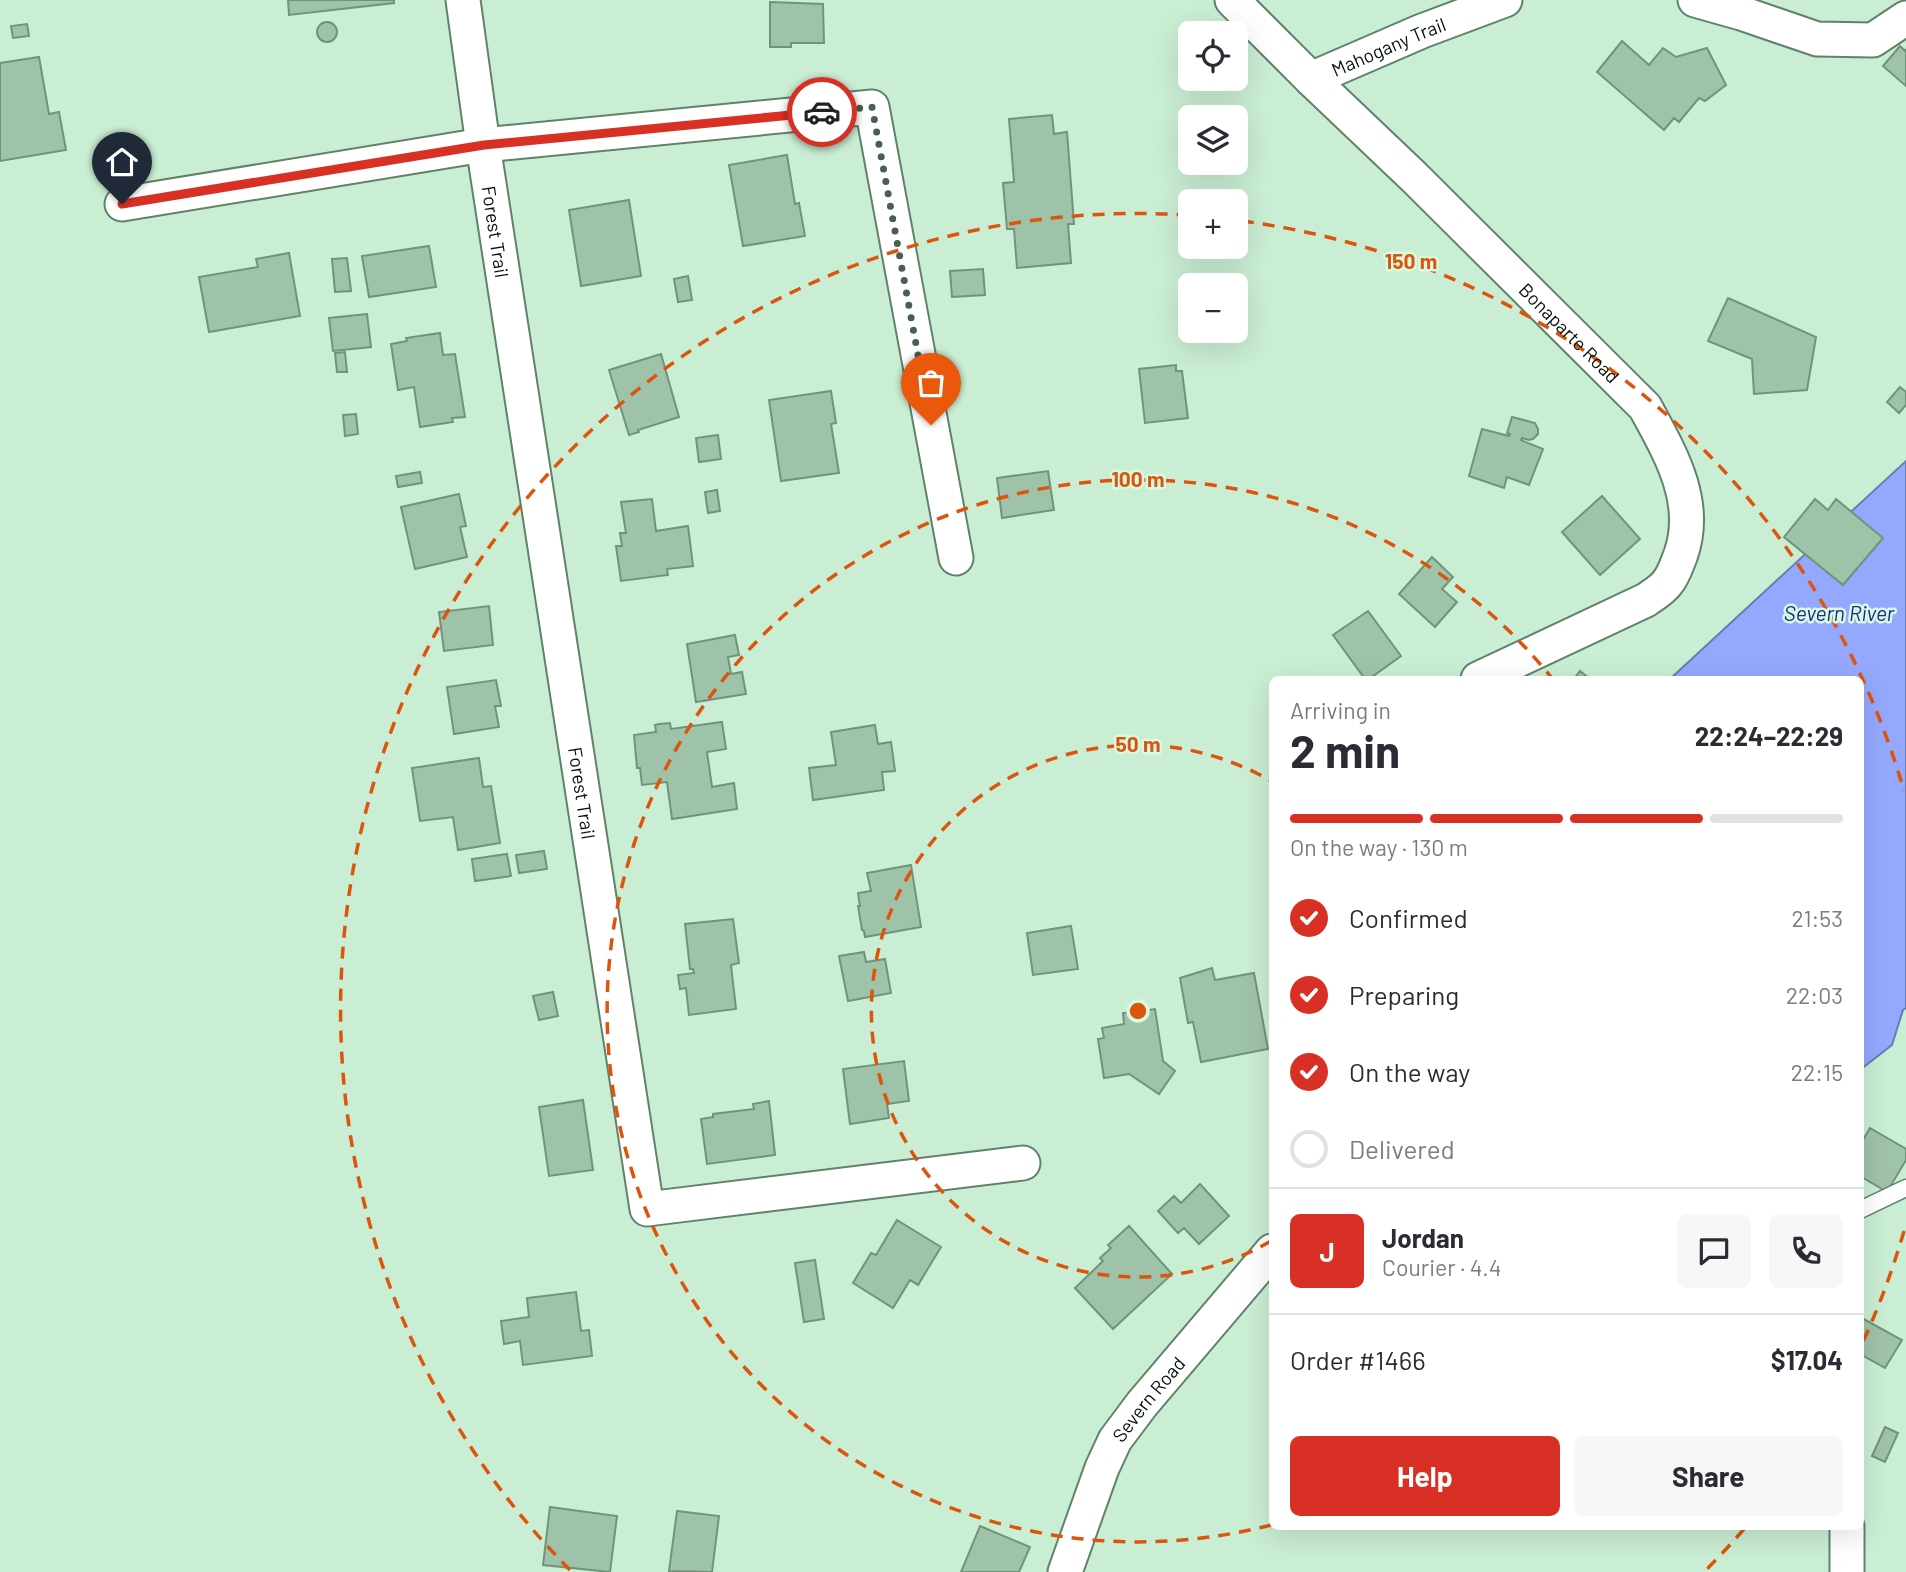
<!DOCTYPE html>
<meta charset="utf-8">
<style>
:root{--surface:#fff;--page:#f7f7f7;--text:#2b2b33;--muted:#7c7c81;--line:#e1e1e2;--accent:#d93025}
body{margin:0;font-family:Barlow,sans-serif;background:var(--page);color:var(--text);height:100vh;display:flex;flex-direction:column;font-size:26px;white-space:nowrap}
*{box-sizing:border-box;margin:0}
p{font-size:23px;color:var(--muted)}
.icon{flex:none;width:38px;height:38px;fill:none;stroke:currentColor;stroke-width:2;stroke-linecap:round;stroke-linejoin:round}
.map{position:relative;flex:1;overflow:hidden}
.sheet{position:absolute;left:1269px;top:676px;width:595px;height:854px;display:flex;flex-direction:column;background:var(--surface);border-radius:10px;box-shadow:0 7px 28px #0002}
.sheet>*{flex:none}
.tools{position:absolute;left:1178px;top:21px;display:grid;gap:14px}
.tools a{display:grid;place-items:center;width:70px;height:70px;border-radius:10px;background:var(--surface);box-shadow:0 7px 28px #0002;font-size:35px}
.pin{position:absolute;display:grid;place-items:center;width:60px;height:60px;color:#fff;margin:-72px -30px;border-radius:50% 50% 50% 0;rotate:-45deg;box-shadow:0 0 7px #0007}
.pin .icon{rotate:45deg}
.courier{position:absolute;display:grid;place-items:center;width:70px;height:70px;margin:-35px;border:5px solid #d93025;border-radius:50%;background:#fff;color:#222;box-shadow:0 2px 9px #0007}
.headline em{font-style:normal;font-weight:700}
.headline div{display:flex;flex-direction:column-reverse}
.headline{display:flex;align-items:center;justify-content:space-between;height:119px;padding:0 21px}
h1{font-size:46px;font-weight:700;line-height:52px}
.bar{display:grid;grid-template-columns:repeat(4,1fr);gap:10px 7px;align-content:center;height:84px;padding:0 21px}
.bar i{height:9px;border-radius:5px;background:var(--line)}
.bar .current{background:var(--accent)}
.bar p{grid-column:span 4}
.line{display:flex;align-items:center;gap:18px;padding:0 21px;border-top:2px solid var(--line)}
.line div{flex:1}
.round{display:grid;place-items:center;flex:none;width:74px;height:74px;border-radius:10px;background:var(--page)}
ol{padding:0 21px;list-style:none}
li{display:flex;align-items:center;gap:21px;height:77px}
li p{margin-inline-start:auto}
li .icon{padding:7px;border-radius:50%;background:var(--accent);color:#fff;stroke-width:4}
li:last-child{color:var(--muted)}
li i{width:38px;height:38px;border:4px solid var(--line);border-radius:50%}
.action{display:flex;gap:14px;margin-top:auto;padding:14px 21px}
.action a{flex:1;height:80px;border-radius:10px;background:var(--accent);color:#fff;font-size:28px;font-weight:700;line-height:80px;text-align:center}
.action a+a{background:var(--page);color:var(--text)}
.map>svg:first-child{display:block}
</style>
<div class="map">
<svg width="1906" height="1572" viewBox="0 0 1906 1572">
<rect width="100%" height="100%" fill="#caeed3"/>
<path fill="#94a8fe" stroke="#697bb4" stroke-width="2" d="M 1906,461 L 1906,1008 L 1903,1010 L 1892,1045 L 1860,1070 L 1860,679 L 1670,679 Z"/>
<path fill="#9fc3a9" stroke="#71937b" stroke-width="2" d="M 288,0 L 394,0 L 394,3 L 289,15 Z
M 770,2 L 823,4 L 824,43 L 791,43 L 791,47 L 770,47 Z
M317 32a10 10 0 1 1 20 0a10 10 0 1 1-20 0Z
M 27,24 L 29,36 L 13,38 L 11,26 Z
M 1622,41 L 1649,65 L 1663,48 L 1676,57 L 1707,48 L 1726,85 L 1705,101 L 1699,98 L 1679,122 L 1674,118 L 1664,130 L 1597,72 Z
M 1900,46 L 1905,51 L 1906,49 L 1906,86 L 1883,66 Z
M 39,57 L 49,114 L 59,112 L 66,150 L 0,161 L 0,63 Z
M 1052,115 L 1054,134 L 1067,132 L 1074,224 L 1068,224 L 1071,263 L 1017,268 L 1014,229 L 1007,229 L 1003,183 L 1014,182 L 1009,119 Z
M 787,155 L 795,204 L 799,203 L 805,236 L 743,246 L 729,165 Z
M 629,200 L 641,276 L 581,286 L 569,210 Z
M 429,246 L 436,287 L 369,297 L 362,256 Z
M 289,253 L 300,316 L 209,332 L 199,277 L 258,267 L 256,259 Z
M 347,258 L 351,291 L 335,292 L 332,259 Z
M 983,269 L 985,295 L 952,297 L 950,271 Z
M 688,276 L 692,300 L 678,302 L 674,279 Z
M 1728,298 L 1816,337 L 1807,390 L 1754,394 L 1752,359 L 1708,341 Z
M 367,314 L 371,347 L 333,351 L 329,318 Z
M 440,333 L 443,355 L 455,354 L 465,417 L 452,418 L 453,422 L 420,427 L 414,387 L 398,390 L 391,344 L 407,341 L 406,338 Z
M 345,352 L 347,372 L 337,372 L 335,353 Z
M 661,354 L 679,417 L 638,430 L 639,432 L 629,435 L 609,370 Z
M 1176,365 L 1176,371 L 1182,371 L 1188,418 L 1145,423 L 1139,369 Z
M 1900,387 L 1906,392 L 1906,405 L 1899,413 L 1887,402 Z
M 831,391 L 836,423 L 831,424 L 839,473 L 781,481 L 769,400 Z
M 356,414 L 358,434 L 345,436 L 343,415 Z
M 1512,417 L 1535,423 L 1538,429 L 1538,434 L 1533,439 L 1529,440 L 1522,438 L 1521,440 L 1543,449 L 1529,485 L 1507,477 L 1504,488 L 1469,476 L 1482,429 L 1509,436 L 1510,434 L 1507,433 Z
M 718,435 L 721,459 L 699,462 L 696,438 Z
M 1048,471 L 1054,510 L 1002,518 L 997,478 Z
M 420,472 L 422,483 L 398,487 L 396,476 Z
M 717,490 L 720,511 L 708,513 L 705,492 Z
M 459,494 L 466,526 L 460,527 L 467,557 L 415,569 L 401,507 Z
M 1602,496 L 1640,539 L 1600,575 L 1562,532 Z
M 652,499 L 656,531 L 688,526 L 693,566 L 667,569 L 668,575 L 621,581 L 616,546 L 622,546 L 620,533 L 626,533 L 621,502 Z
M 1815,499 L 1828,510 L 1836,499 L 1883,538 L 1843,585 L 1784,537 Z
M 1432,557 L 1453,577 L 1442,589 L 1457,602 L 1435,627 L 1399,594 Z
M 489,606 L 493,645 L 444,651 L 439,612 Z
M 1368,611 L 1401,656 L 1369,679 L 1365,679 L 1333,635 Z
M 735,635 L 739,655 L 728,657 L 731,674 L 742,672 L 746,694 L 696,702 L 687,644 Z
M 1580,671 L 1590,679 L 1574,679 Z
M 496,680 L 501,706 L 495,706 L 499,727 L 454,734 L 447,687 Z
M 722,722 L 726,749 L 707,752 L 712,787 L 734,783 L 737,809 L 672,819 L 667,782 L 642,785 L 640,768 L 637,768 L 634,735 L 656,732 L 655,725 L 659,724 L 670,723 L 671,729 Z
M 875,725 L 878,744 L 891,742 L 895,771 L 882,772 L 884,790 L 813,800 L 809,768 L 836,765 L 831,732 Z
M 479,758 L 483,787 L 491,786 L 500,843 L 458,850 L 453,817 L 420,821 L 412,768 Z
M 544,851 L 547,869 L 519,873 L 516,855 Z
M 507,854 L 511,876 L 475,881 L 472,859 Z
M 911,865 L 921,927 L 865,937 L 864,931 L 862,930 L 858,906 L 860,906 L 858,893 L 871,891 L 867,873 Z
M 733,919 L 739,963 L 731,965 L 736,1009 L 689,1015 L 686,988 L 680,989 L 678,975 L 694,973 L 693,969 L 690,969 L 685,924 Z
M 1071,926 L 1078,969 L 1033,975 L 1027,933 Z
M 864,952 L 866,962 L 885,959 L 891,993 L 848,1001 L 839,956 Z
M 1212,968 L 1215,980 L 1254,973 L 1268,1049 L 1201,1062 L 1193,1022 L 1188,1023 L 1180,978 Z
M 553,992 L 558,1016 L 539,1020 L 533,996 Z
M 1155,1009 L 1163,1061 L 1175,1071 L 1159,1094 L 1129,1074 L 1104,1078 L 1098,1039 L 1104,1038 L 1102,1028 L 1124,1024 L 1123,1013 Z
M 904,1061 L 909,1101 L 887,1104 L 889,1118 L 850,1124 L 843,1069 Z
M 583,1100 L 593,1170 L 549,1176 L 539,1107 Z
M 769,1101 L 775,1155 L 707,1164 L 701,1119 L 713,1117 L 713,1114 L 754,1109 L 753,1104 Z
M 1870,1128 L 1906,1149 L 1906,1160 L 1887,1192 L 1860,1176 L 1860,1145 Z
M 1200,1184 L 1229,1216 L 1199,1244 L 1184,1228 L 1178,1233 L 1158,1211 L 1174,1196 L 1181,1203 Z
M 897,1220 L 941,1247 L 918,1285 L 910,1280 L 893,1308 L 853,1283 L 871,1253 L 876,1255 Z
M 1129,1226 L 1172,1274 L 1113,1329 L 1075,1288 L 1103,1261 L 1100,1258 L 1111,1248 L 1108,1245 Z
M 815,1260 L 824,1319 L 804,1322 L 795,1263 Z
M 576,1292 L 581,1331 L 589,1330 L 592,1356 L 523,1365 L 520,1341 L 504,1344 L 501,1321 L 529,1317 L 527,1298 Z
M 1860,1317 L 1902,1340 L 1885,1368 L 1860,1354 Z
M 1885,1427 L 1898,1433 L 1885,1462 L 1872,1456 Z
M 550,1507 L 617,1516 L 610,1572 L 543,1565 Z
M 677,1511 L 719,1516 L 712,1572 L 669,1571 Z
M 980,1526 L 1030,1547 L 1019,1572 L 961,1572 Z"/>
<g fill="none" stroke-linecap="round" stroke-linejoin="round">
<defs>
<path id="lane" d="M 1860,1210 L 1906,1188"/>
<g id="street">
<path id="s1" d="M 463,0 L 483,145 L 647,1209 L 1023,1163"/>
<path id="s2" d="M 1232,0 L 1311,79 L 1414,177 L 1645,407 C 1670,453 1699,501 1681,554 C 1677,564 1674,575 1667,583 C 1662,590 1653,595 1646,600 L 1478,679"/>
<path d="M 1695,0 L 1741,13 L 1817,39 L 1873,40 L 1906,18"/>
<path id="s3" d="M 1311,79 L 1422,31 L 1505,0"/>
<path d="M 122,204 L 483,145 L 872,107 L 956,558"/>
<path d="M 1847,1526 L 1847,1572"/>
<path id="s4" d="M 1065,1572 L 1102,1468 L 1115,1440 L 1142,1404 L 1272,1251"/>
</g>
</defs>
<use href="#lane" stroke="#61826a" stroke-width="19"/>
<use href="#street" stroke="#61826a" stroke-width="37"/>
<use href="#lane" stroke="#fff" stroke-width="16"/>
<use href="#street" stroke="#fff" stroke-width="33"/>
</g>
<g fill="none" stroke-linecap="round" stroke-linejoin="round">
<path stroke="#4a5f50" stroke-width="7" stroke-dasharray="0 12.6" d="M 822,112 L 872,107 L 931,425"/>
<path stroke="#d93025" stroke-width="9" d="M 122,204 L 484,145 L 822,112"/>
</g>
<g fill="none" stroke="#dd550c" stroke-width="3.5" stroke-dasharray="12 9">
<path d="M1271 1241A266 266 0 1 1 1271 781"/>
<path d="M1271 1525A531 531 0 1 1 1551 677"/>
<path d="M1904 1231A797 797 0 0 1 1860 1348M1744 1529A797 797 0 0 1 1706 1570M570 1570A797 797 0 0 1 1187 215M1242 221A797 797 0 0 1 1904 791"/>
</g>
<g text-anchor="middle" dominant-baseline="central" stroke-width="5" stroke-linejoin="round" paint-order="stroke">
<g font-size="19" fill="#051209" stroke="#d7fbe0">
<text stroke="none"><textPath href="#s3" startOffset="84">Mahogany Trail</textPath></text>
<text stroke="none"><textPath href="#s1" startOffset="234">Forest Trail</textPath></text>
<text stroke="none"><textPath href="#s2" startOffset="474">Bonaparte Road</textPath></text>
<text stroke="none"><textPath href="#s1" startOffset="802">Forest Trail</textPath></text>
<text stroke="none"><textPath href="#s4" startOffset="194">Severn Road</textPath></text>
</g>
<g font-size="21" font-style="italic" fill="#242788" stroke="#d7fbe0">
<text x="1839" y="612">Severn River</text>
</g>
</g>
<circle cx="1138" cy="1011" r="10" fill="#dd550c" stroke="#d7fbe0" stroke-width="3.5"/>
<g font-size="21" text-anchor="middle" font-weight="bold" fill="#dd550c" stroke="#d7fbe0" stroke-width="5" stroke-linejoin="round" paint-order="stroke">
<text x="1411" y="269">150 m</text>
<text x="1138" y="487">100 m</text>
<text x="1138" y="752">50 m</text>
</g>
</svg>
<div class="tools">
<a><svg class="icon" aria-label="locate" viewBox="0 0 24 24"><circle cx="12" cy="12" r="6"/><path d="M12 2v4M12 18v4M2 12h4M18 12h4"/></svg></a>
<a><svg class="icon" aria-label="layers" viewBox="0 0 24 24"><path d="M12 4l9 5-9 5-9-5zM3 14l9 5 9-5"/></svg></a>
<a>+</a>
<a>−</a>
</div>
<div class="pin" style="left:931px;top:425px;background:#ea580c"><svg class="icon" aria-label="bag" viewBox="0 0 24 24"><path d="M5 8h14l-1 12H6zM9 8a3 3 0 0 1 6 0"/></svg></div>
<div class="pin" style="left:122px;top:204px;background:#1f2937"><svg class="icon" aria-label="home" viewBox="0 0 24 24"><path d="M3 11l9-7 9 7M6 9v11h12V9"/></svg></div>
<div class="courier" style="left:822px;top:112px"><svg class="icon" aria-label="car" viewBox="0 0 24 24"><path d="M5 17H2v-5l4-1 3-4h7l3 4 3 1v5h-3M9 17h6M6 11h13"/><circle cx="7" cy="17" r="2"/><circle cx="17" cy="17" r="2"/></svg></div>
<section class="sheet">
<div class="headline"><div><h1>2 min</h1><p>Arriving in</p></div><em>22:24–22:29</em></div>
<div class="bar"><i class="current"></i><i class="current"></i><i class="current"></i><i></i><p>On the way · 130 m</p></div>
<ol>
<li><svg class="icon" aria-label="check" viewBox="0 0 24 24"><path d="M5 12l5 5 9-10"/></svg>Confirmed<p>21:53</p></li>
<li><svg class="icon" aria-label="check" viewBox="0 0 24 24"><path d="M5 12l5 5 9-10"/></svg>Preparing<p>22:03</p></li>
<li><svg class="icon" aria-label="check" viewBox="0 0 24 24"><path d="M5 12l5 5 9-10"/></svg>On the way<p>22:15</p></li>
<li><i></i>Delivered</li>
</ol>
<div class="line" style="height:126px"><b class="round" style="background:var(--accent);color:#fff">J</b><div><b>Jordan</b><p>Courier · 4.4</p></div><a class="round"><svg class="icon" aria-label="chat" viewBox="0 0 24 24"><path d="M4 5h16v11H9l-5 4z"/></svg></a><a class="round"><svg class="icon" aria-label="phone" viewBox="0 0 24 24"><path d="M5 4h4l2 5-3 2q2 4 5 5l2-3 5 2v4C11 20 4 13 5 4z"/></svg></a></div>
<div class="line" style="height:91px"><div>Order #1466</div><b>$17.04</b></div>
<div class="action"><a>Help</a><a>Share</a></div>
</section>
</div>
